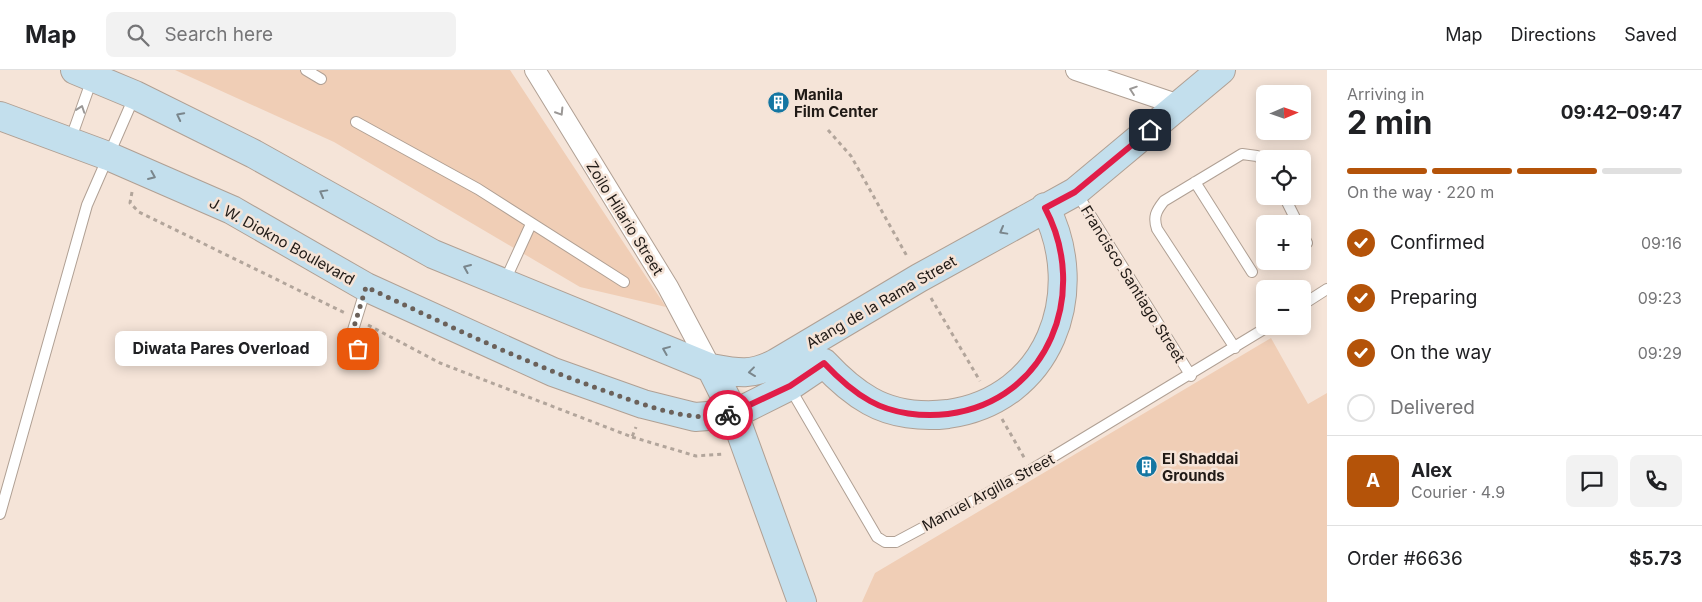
<!DOCTYPE html>
<meta charset="utf-8">
<style>
:root{--surface:#fff;--page:#f2f2f2;--text:#202124;--muted:#757577;--line:#e0e0e0;--accent:#b45309}
body{margin:0;font-family:Inter,sans-serif;background:var(--page);color:var(--text);height:100vh;display:flex;flex-direction:column;font-size:19px;white-space:nowrap}
*{box-sizing:border-box;margin:0}
p{font-size:16px;color:var(--muted)}
.icon{flex:none;width:28px;height:28px;fill:none;stroke:currentColor;stroke-width:2;stroke-linecap:round;stroke-linejoin:round}
.map{position:relative;flex:1;overflow:hidden}
.side{display:flex;flex-direction:column;background:var(--surface);width:375px}
.side>*{flex:none}
.needle{width:32px;rotate:88deg}
.fabs{position:absolute;left:1256px;top:15px;display:grid;gap:10px}
.fabs a{display:grid;place-items:center;width:55px;height:55px;border-radius:8px;background:var(--surface);box-shadow:0 2px 12px #0003;font-size:25px}
.pin{position:absolute;display:grid;place-items:center;width:42px;height:42px;color:#fff;margin:-21px;border-radius:10px;box-shadow:0 2px 8px #0006}
.courier{position:absolute;display:grid;place-items:center;width:50px;height:50px;margin:-25px;border:4px solid #e11d48;border-radius:50%;background:#fff;color:#222;box-shadow:0 1px 6px #0007}
.bubble{position:absolute;height:35px;border-radius:8px;background:var(--surface);box-shadow:0 2px 12px #0003;font-size:16px;font-weight:700;line-height:35px;text-align:center}
.overview em{font-style:normal;font-weight:700}
.overview div{display:flex;flex-direction:column-reverse}
.overview{display:flex;align-items:center;justify-content:space-between;height:85px;padding:0 20px}
h1{font-size:32px;font-weight:700;line-height:38px}
.bar{display:grid;grid-template-columns:repeat(4,1fr);gap:8px 5px;align-content:center;height:60px;padding:0 20px}
.bar i{height:6px;border-radius:4px;background:var(--line)}
.bar .active{background:var(--accent)}
.bar p{grid-column:span 4}
.line{display:flex;align-items:center;gap:12px;padding:0 20px;border-top:1px solid var(--line)}
.line div{flex:1}
.round{display:grid;place-items:center;flex:none;width:52px;height:52px;border-radius:8px;background:var(--page)}
ol{padding:0 20px;list-style:none}
li{display:flex;align-items:center;gap:15px;height:55px}
li p{margin-inline-start:auto}
li .icon{padding:5px;border-radius:50%;background:var(--accent);color:#fff;stroke-width:4}
li:last-child{color:var(--muted)}
li i{width:28px;height:28px;border:2px solid var(--line);border-radius:50%}
header{display:flex;align-items:center;gap:30px;box-sizing:border-box;height:70px;padding:0 25px;background:var(--surface);border-bottom:1px solid var(--line)}
header strong{font-size:24px}
nav{display:flex;gap:28px;margin-inline-start:auto;font-size:18px}
.search{width:350px;height:45px;background:var(--page);display:flex;align-items:center;gap:12px;box-sizing:border-box;padding:0 18px;border-radius:8px;color:var(--muted);font-size:19px}
main{display:flex;flex:1;min-height:0}
.map>svg:first-child{display:block}
</style>
<header>
<strong>Map</strong>
<div class="search"><svg class="icon" aria-label="search" viewBox="0 0 24 24"><circle cx="10" cy="10" r="6"/><path d="M15 15l6 6"/></svg>Search here</div>
<nav><a>Map</a><a>Directions</a><a>Saved</a></nav>
</header>
<main>
<div class="map">
<svg width="1327" height="532" viewBox="0 0 1327 532">
<rect width="100%" height="100%" fill="#f5e4d8"/>
<path fill="#f0ceb6" d="M 175,0 L 510,0 L 666,237 L 580,217 L 334,72 Z
M 1271,268 L 1308,334 L 1327,323 L 1327,532 L 862,532 L 875,503 Z"/>
<g fill="none" stroke-linecap="round" stroke-linejoin="round">
<defs>
<path id="lane" d="M 306,0 L 321,9
M 356,52 L 478,119 L 624,212
M 70,71 L 92,9
M 1195,112 L 1252,202
M 1076,122 L 1191,306
M 1284,126 L 1298,154
M 1302,163 L 1307,173
M 504,213 L 531,154
M 1302,235 L 1327,219
M 1235,278 L 1157,159 C 1153,147 1156,141 1164,131 L 1242,84 L 1257,86 L 1265,92
M 358,279 L 353,267 L 353,260 L 366,218
M 790,318 L 877,467 L 885,472 L 896,472 L 1031,400 L 1269,256
M 0,444 L 87,135 L 135,25"/>
<path id="street" d="M 535,0 L 668,217 L 711,298
M 1076,0 L 1179,35"/>
<path id="secondary" d="M 75,0 L 135,25 L 254,84 L 433,184 L 711,298 C 738,303 751,306 776,293 L 919,208 L 1075,122 L 1221,0
M 0,46 L 108,86 L 232,140 L 366,217 L 553,302 L 643,334 L 695,347 L 734,344 L 790,316 L 824,293 C 838,308 852,321 870,331 C 893,344 922,347 948,344 C 1049,330 1089,223 1045,137
M 711,298 L 734,344 L 802,532"/>
</defs>
<use href="#lane" stroke="#b0a094" stroke-width="12"/>
<use href="#street" stroke="#b0a094" stroke-width="22"/>
<use href="#secondary" stroke="#b0a094" stroke-width="30"/>
<path stroke="#b2a59b" stroke-width="3" stroke-dasharray="4 4" stroke-linecap="butt" d="M 828,60 L 851,86 L 908,188
M 132,122 L 130,133 L 139,142 L 345,243
M 931,228 L 980,311
M 368,255 L 440,293 L 632,367 L 636,357
M 1002,349 L 1025,389
M 632,367 L 696,386 L 724,384"/>
<use href="#lane" stroke="#fff" stroke-width="10"/>
<use href="#street" stroke="#fff" stroke-width="20"/>
<use href="#secondary" stroke="#c3dfed" stroke-width="28"/>
</g>
<defs><path id="oneway-chevron" d="M-2-3.5L2.5 0L-2 3.5" fill="none" stroke-width="1.6" stroke-linecap="round" stroke-linejoin="round" transform="scale(1.25)"/></defs>
<g stroke="#9b9896">
<use href="#oneway-chevron" transform="translate(1133 20) rotate(-161)"/>
<use href="#oneway-chevron" transform="translate(81 39) rotate(-71)"/>
<use href="#oneway-chevron" transform="translate(560 42) rotate(58)"/>
</g>
<g stroke="#7a868c">
<use href="#oneway-chevron" transform="translate(180 46) rotate(-153)"/>
<use href="#oneway-chevron" transform="translate(152 106) rotate(23)"/>
<use href="#oneway-chevron" transform="translate(323 123) rotate(-151)"/>
<use href="#oneway-chevron" transform="translate(1003 161) rotate(151)"/>
<use href="#oneway-chevron" transform="translate(467 198) rotate(-157)"/>
<use href="#oneway-chevron" transform="translate(666 280) rotate(-158)"/>
<use href="#oneway-chevron" transform="translate(752 302) rotate(173)"/>
</g>
<g fill="none" stroke-linecap="round" stroke-linejoin="round">
<path stroke="#6b615a" stroke-width="5" stroke-dasharray="0 9" d="M 358,279 L 352,267 L 353,260 L 366,217 C 448,255 528,295 614,324 C 649,337 690,352 728,345"/>
<path stroke="#e11d48" stroke-width="6" d="M 728,345 L 790,316 L 824,293 C 838,308 852,321 870,331 C 893,344 923,347 948,344 C 1049,331 1090,222 1045,138 L 1075,122 L 1150,60"/>
</g>
<defs>
<symbol id="building-disc" viewBox="-11 -11 22 22"><circle r="9.5" fill="#1476a2" stroke="#f5e4d8"/><path d="M-4-6H4V6H1V3H-1V6H-4ZM-2.5-4.3h1.7v1.8h-1.7ZM.8-4.3h1.7v1.8H.8ZM-2.5-1h1.7V.8h-1.7ZM.8-1h1.7V.8H.8Z" fill="#fff"/></symbol>
</defs>
<g fill-rule="evenodd">
<use href="#building-disc" x="766" y="20" width="25" height="25"/>
<use href="#building-disc" x="1134" y="384" width="25" height="25"/>
</g>
<g text-anchor="middle" dominant-baseline="central" stroke-width="5" stroke-linejoin="round" paint-order="stroke">
<g font-size="15" font-weight="bold" fill="#201a16" stroke="#f5e4d8" text-anchor="start">
<text x="794" y="24">Manila<tspan x="794" dy="17">Film Center</tspan></text>
<text x="1162" y="388">El Shaddai<tspan x="1162" dy="17">Grounds</tspan></text>
</g>
<g font-size="15" fill="#201a16" stroke="#f5e4d8">
<text transform="translate(625 148) rotate(58)">Zoilo Hilario Street</text>
<text transform="translate(282 171) rotate(29)">J. W. Diokno Boulevard</text>
<text transform="translate(1133 214) rotate(58)">Francisco Santiago Street</text>
<text transform="translate(881 232) rotate(-30)">Atang de la Rama Street</text>
<text transform="translate(988 422) rotate(-28)">Manuel Argilla Street</text>
</g>
</g>
</svg>
<div class="fabs">
<a><svg class="needle" viewBox="-14 -14 28 28"><path d="M0-13l5 13h-10z" fill="#e53935"/><path d="M0 13l5-13h-10z" fill="#757577"/></svg></a>
<a><svg class="icon" aria-label="locate" viewBox="0 0 24 24"><circle cx="12" cy="12" r="6"/><path d="M12 2v4M12 18v4M2 12h4M18 12h4"/></svg></a>
<a>+</a>
<a>−</a>
</div>
<div class="pin" style="left:358px;top:279px;background:#ea580c"><svg class="icon" aria-label="bag" viewBox="0 0 24 24"><path d="M5 8h14l-1 12H6zM9 8a3 3 0 0 1 6 0"/></svg></div>
<div class="pin" style="left:1150px;top:60px;background:#1f2937"><svg class="icon" aria-label="home" viewBox="0 0 24 24"><path d="M3 11l9-7 9 7M6 9v11h12V9"/></svg></div>
<div class="courier" style="left:728px;top:345px"><svg class="icon" aria-label="bike" viewBox="0 0 24 24"><circle cx="6" cy="16" r="4"/><circle cx="18" cy="16" r="4"/><path d="M6 16l4-8h5l3 8M10 8l3 8H6M13 5h3"/></svg></div>
<div class="bubble" style="left:115px;top:261px;width:212px">Diwata Pares Overload</div>
</div>
<section class="side">
<div class="overview"><div><h1>2 min</h1><p>Arriving in</p></div><em>09:42–09:47</em></div>
<div class="bar"><i class="active"></i><i class="active"></i><i class="active"></i><i></i><p>On the way · 220 m</p></div>
<ol>
<li><svg class="icon" aria-label="check" viewBox="0 0 24 24"><path d="M5 12l5 5 9-10"/></svg>Confirmed<p>09:16</p></li>
<li><svg class="icon" aria-label="check" viewBox="0 0 24 24"><path d="M5 12l5 5 9-10"/></svg>Preparing<p>09:23</p></li>
<li><svg class="icon" aria-label="check" viewBox="0 0 24 24"><path d="M5 12l5 5 9-10"/></svg>On the way<p>09:29</p></li>
<li><i></i>Delivered</li>
</ol>
<div class="line" style="height:90px"><b class="round" style="background:var(--accent);color:#fff">A</b><div><b>Alex</b><p>Courier · 4.9</p></div><a class="round"><svg class="icon" aria-label="chat" viewBox="0 0 24 24"><path d="M4 5h16v11H9l-5 4z"/></svg></a><a class="round"><svg class="icon" aria-label="phone" viewBox="0 0 24 24"><path d="M5 4h4l2 5-3 2q2 4 5 5l2-3 5 2v4C11 20 4 13 5 4z"/></svg></a></div>
<div class="line" style="height:65px"><div>Order #6636</div><b>$5.73</b></div>
</section>
</main>
